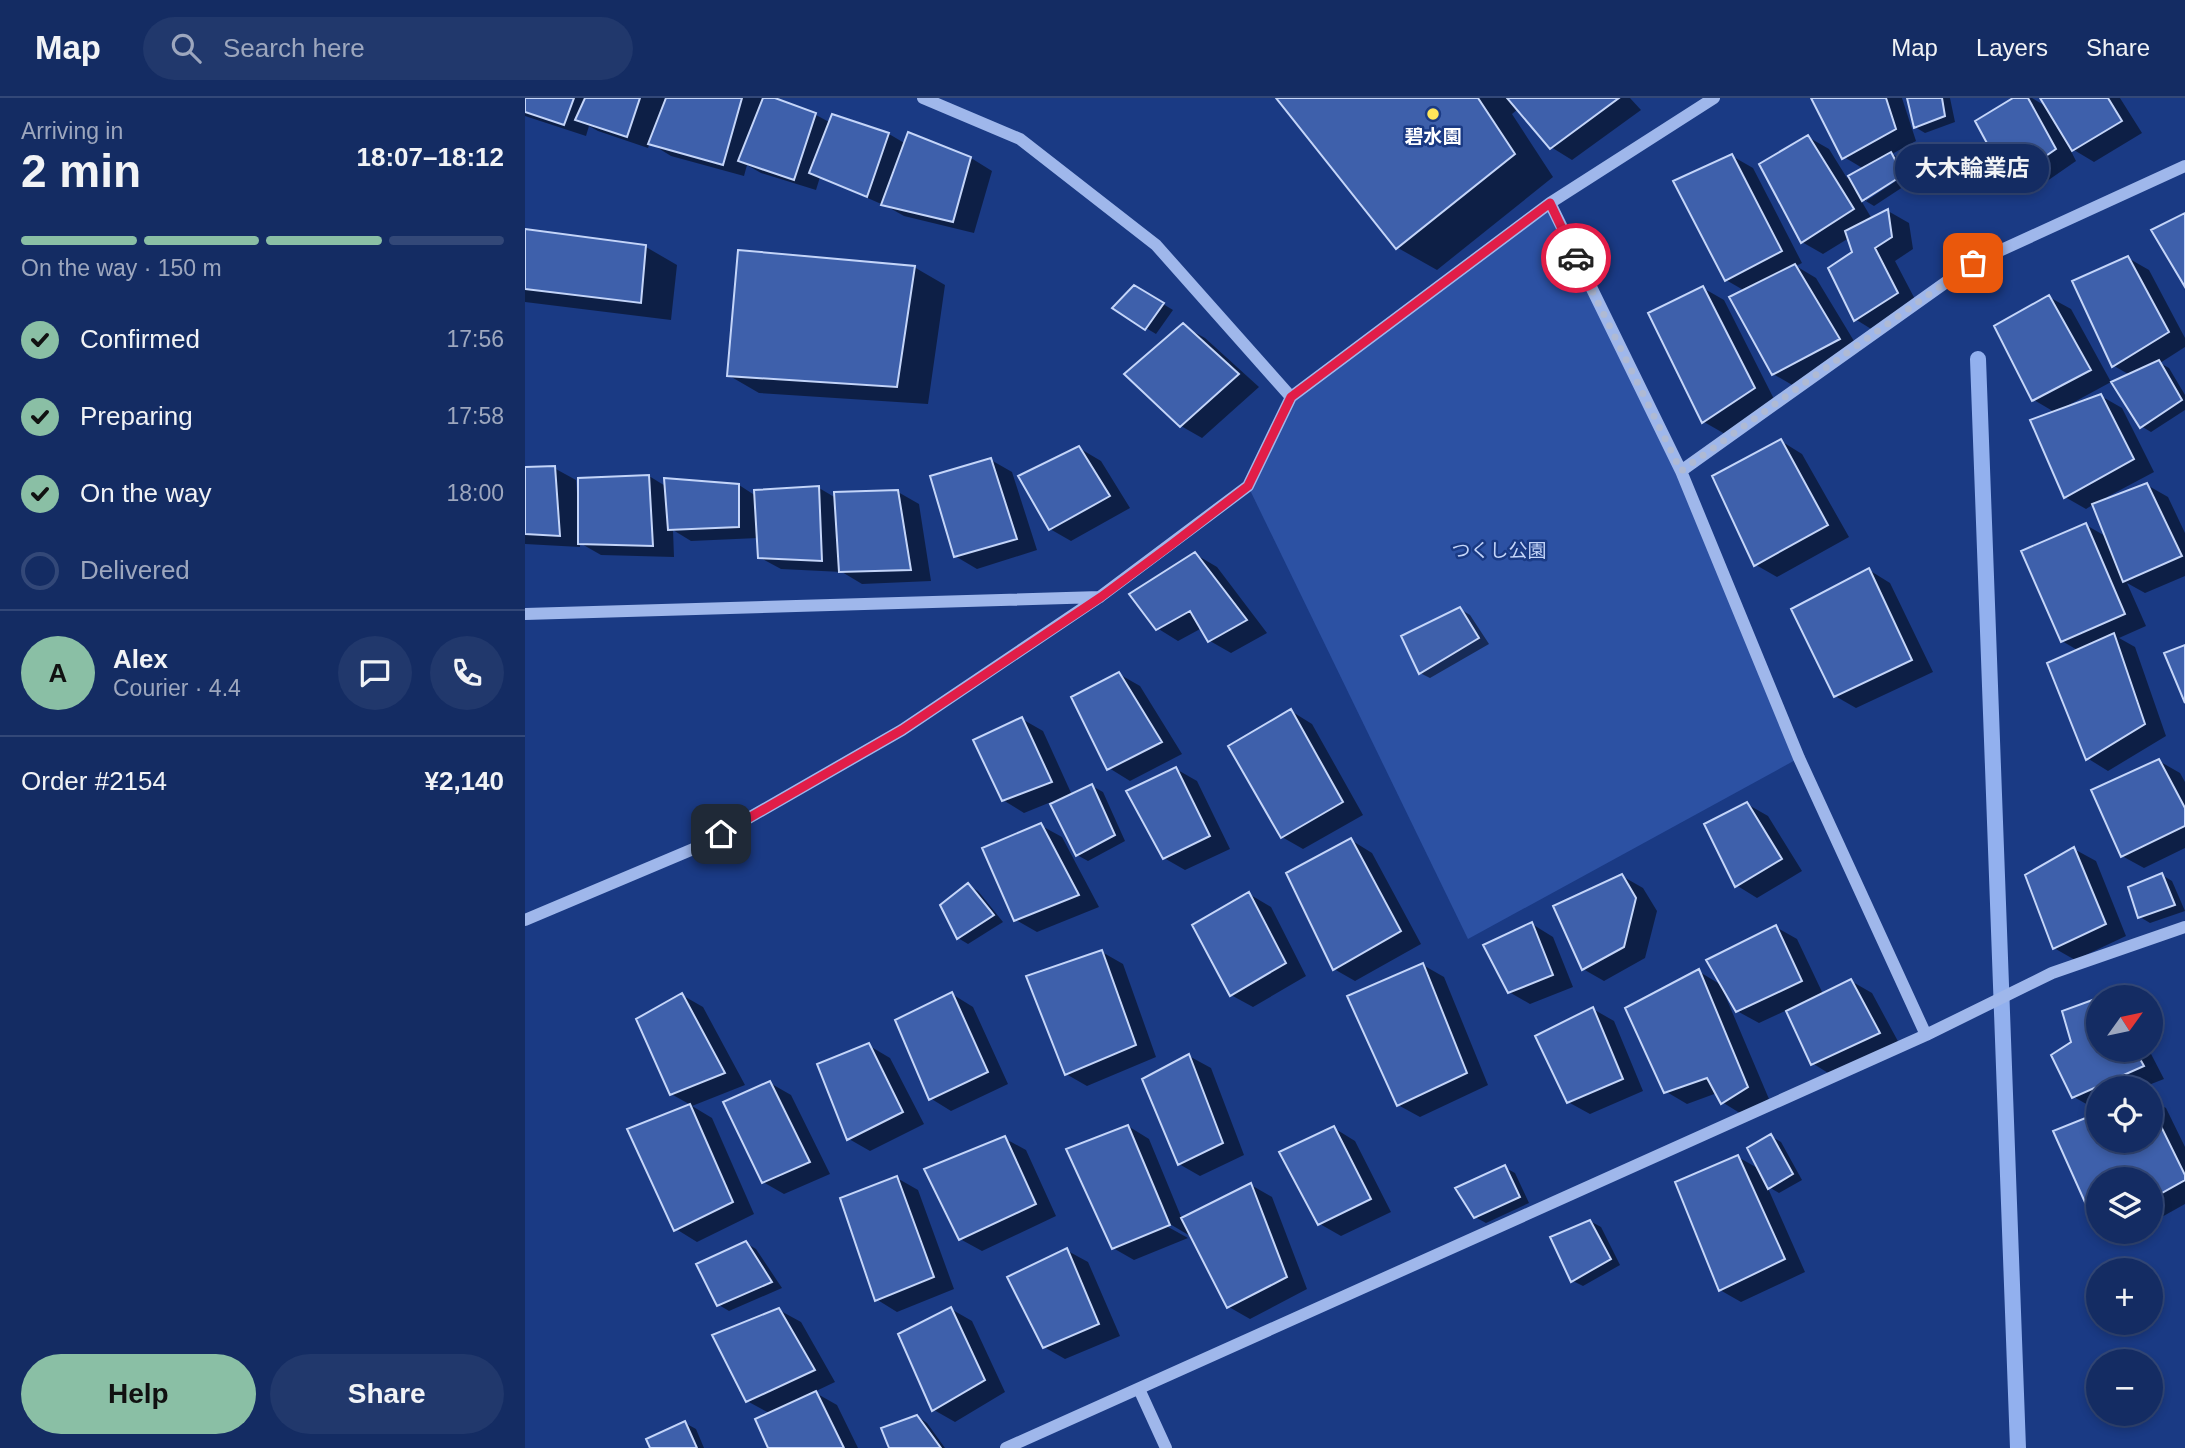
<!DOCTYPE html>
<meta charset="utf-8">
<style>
:root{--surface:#142c63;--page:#21386c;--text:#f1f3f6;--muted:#9da7be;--line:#334878;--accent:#8abfa5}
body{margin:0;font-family:Arial,"Noto Sans JP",sans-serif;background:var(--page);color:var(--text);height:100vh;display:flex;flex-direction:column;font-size:26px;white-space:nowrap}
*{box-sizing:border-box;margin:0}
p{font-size:23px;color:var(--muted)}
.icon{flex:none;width:38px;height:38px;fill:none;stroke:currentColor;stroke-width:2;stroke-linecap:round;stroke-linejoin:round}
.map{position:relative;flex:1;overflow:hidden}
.side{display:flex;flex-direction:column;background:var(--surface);width:525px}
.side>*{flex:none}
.needle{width:46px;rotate:57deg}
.buttons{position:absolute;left:1561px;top:887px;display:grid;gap:14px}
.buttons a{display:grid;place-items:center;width:77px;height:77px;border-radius:50%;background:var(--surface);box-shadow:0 4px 10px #0003,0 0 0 2px var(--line);font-size:35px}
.pin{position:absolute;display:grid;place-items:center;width:60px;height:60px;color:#fff;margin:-30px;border-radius:14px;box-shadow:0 4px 10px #0006}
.courier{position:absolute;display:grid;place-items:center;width:70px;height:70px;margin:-35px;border:5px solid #e11d48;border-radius:50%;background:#fff;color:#222;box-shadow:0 2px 9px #0007}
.bubble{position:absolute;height:49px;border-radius:24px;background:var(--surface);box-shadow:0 4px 10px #0003,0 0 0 2px var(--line);font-size:23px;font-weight:700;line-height:49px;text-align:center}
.summary em{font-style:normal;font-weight:700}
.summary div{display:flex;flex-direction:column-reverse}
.summary{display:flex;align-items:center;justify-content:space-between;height:119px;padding:0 21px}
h1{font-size:46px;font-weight:700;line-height:52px}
.bar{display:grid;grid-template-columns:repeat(4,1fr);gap:10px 7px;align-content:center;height:84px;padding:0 21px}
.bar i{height:9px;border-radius:5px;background:var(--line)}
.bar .on{background:var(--accent)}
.bar p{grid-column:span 4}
.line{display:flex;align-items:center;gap:18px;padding:0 21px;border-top:2px solid var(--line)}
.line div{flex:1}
.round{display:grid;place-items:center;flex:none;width:74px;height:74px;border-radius:37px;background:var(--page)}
ol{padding:0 21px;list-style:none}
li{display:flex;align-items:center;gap:21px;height:77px}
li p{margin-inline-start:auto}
li .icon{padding:7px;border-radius:50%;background:var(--accent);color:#111;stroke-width:4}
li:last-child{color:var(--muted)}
li i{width:38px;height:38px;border:4px solid var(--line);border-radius:50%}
.action{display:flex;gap:14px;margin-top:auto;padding:14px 21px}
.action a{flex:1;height:80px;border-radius:42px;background:var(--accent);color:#111;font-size:28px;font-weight:700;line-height:80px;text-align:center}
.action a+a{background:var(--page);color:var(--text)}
header{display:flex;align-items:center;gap:42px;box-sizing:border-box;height:98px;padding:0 35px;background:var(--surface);border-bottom:2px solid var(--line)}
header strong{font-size:33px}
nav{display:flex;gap:38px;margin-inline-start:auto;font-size:24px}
.search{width:490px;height:63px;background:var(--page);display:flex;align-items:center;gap:18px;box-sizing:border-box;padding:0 24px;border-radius:38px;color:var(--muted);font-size:26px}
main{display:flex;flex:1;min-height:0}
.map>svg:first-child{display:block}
</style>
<header>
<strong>Map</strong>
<div class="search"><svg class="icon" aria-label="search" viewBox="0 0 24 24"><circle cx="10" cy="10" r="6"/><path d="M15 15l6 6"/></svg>Search here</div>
<nav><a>Map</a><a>Layers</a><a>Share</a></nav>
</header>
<main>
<section class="side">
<div class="summary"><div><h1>2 min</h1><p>Arriving in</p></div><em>18:07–18:12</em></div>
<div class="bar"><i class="on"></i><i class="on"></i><i class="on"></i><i></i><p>On the way · 150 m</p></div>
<ol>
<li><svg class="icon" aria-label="check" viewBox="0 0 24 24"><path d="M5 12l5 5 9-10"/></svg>Confirmed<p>17:56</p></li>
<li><svg class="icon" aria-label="check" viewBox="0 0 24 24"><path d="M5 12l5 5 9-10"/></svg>Preparing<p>17:58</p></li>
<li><svg class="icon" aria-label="check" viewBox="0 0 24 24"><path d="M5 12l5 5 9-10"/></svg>On the way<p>18:00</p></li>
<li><i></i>Delivered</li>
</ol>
<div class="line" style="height:126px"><b class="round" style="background:var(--accent);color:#111">A</b><div><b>Alex</b><p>Courier · 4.4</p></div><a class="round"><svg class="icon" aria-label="chat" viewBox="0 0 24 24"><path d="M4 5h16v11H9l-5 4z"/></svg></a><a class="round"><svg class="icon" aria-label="phone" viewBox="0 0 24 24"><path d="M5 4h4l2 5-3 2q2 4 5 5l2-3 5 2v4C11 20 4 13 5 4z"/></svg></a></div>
<div class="line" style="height:91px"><div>Order #2154</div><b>¥2,140</b></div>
<div class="action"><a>Help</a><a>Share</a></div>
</section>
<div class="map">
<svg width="1660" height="1350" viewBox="0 0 1660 1350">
<rect width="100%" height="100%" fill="#1a3a84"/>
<path fill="#2c51a3" d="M 1025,105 L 1156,373 L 1274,660 L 943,841 L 723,388 L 766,299 Z"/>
<path fill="#0007" d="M 0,0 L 140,0 L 139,3 L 142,4 L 143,0 L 236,0 L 239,2 L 240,0 L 245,0 L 291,17 L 306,25 L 308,19 L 364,36 L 381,46 L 384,37 L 446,60 L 467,73 L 449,135 L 379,118 L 363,109 L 295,79 L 291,92 L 236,75 L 222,67 L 219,78 L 146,58 L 125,45 L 123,50 L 73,33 L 64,28 L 61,38 L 0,18 Z
M 754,0 L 1105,0 L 1116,12 L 1047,62 L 1026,49 L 993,11 L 987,16 L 1028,79 L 912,172 L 873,150 Z
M 1288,0 L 1377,0 L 1391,43 L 1367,56 L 1377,62 L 1382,72 L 1341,99 L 1341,103 L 1383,75 L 1387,83 L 1349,108 L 1334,99 L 1347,121 L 1363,113 L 1384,125 L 1388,151 L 1370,163 L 1393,207 L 1351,234 L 1330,221 L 1329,155 L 1324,140 L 1298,156 L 1277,144 L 1283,39 L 1304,51 L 1322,80 L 1339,71 L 1319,59 Z
M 1384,0 L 1425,0 L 1430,24 L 1400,35 L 1390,29 Z
M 1491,0 L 1507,0 L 1522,9 L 1517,0 L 1595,0 L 1617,35 L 1569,64 L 1544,49 L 1551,63 L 1505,95 L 1484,83 Z
M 1207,58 L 1228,70 L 1277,165 L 1271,168 L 1291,180 L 1335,253 L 1269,288 L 1248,276 L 1220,193 L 1201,182 Z
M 0,133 L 121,149 L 152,167 L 146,222 L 0,204 Z
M 1603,160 L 1624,172 L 1660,240 L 1660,249 L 1635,265 L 1644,270 L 1660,297 L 1660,312 L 1626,334 L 1616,328 L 1605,277 L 1589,268 Z
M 389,169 L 420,187 L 403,306 L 234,295 L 203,277 Z
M 610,189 L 648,212 L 631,236 L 621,230 Z
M 1178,190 L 1199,202 L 1250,303 L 1200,336 L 1179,324 Z
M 1524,199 L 1546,211 L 1586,284 L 1540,309 L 1541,311 L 1576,298 L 1597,310 L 1629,374 L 1582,399 L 1583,401 L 1622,387 L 1643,399 L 1660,435 L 1660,478 L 1620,495 L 1602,485 L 1621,528 L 1594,540 L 1610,549 L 1641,638 L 1583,673 L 1562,660 L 1554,553 L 1537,543 L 1561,427 L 1582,439 L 1569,406 L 1561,411 L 1540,399 L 1531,315 L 1509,302 Z
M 658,228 L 680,240 L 734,289 L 677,340 L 656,328 Z
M 1256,343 L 1277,356 L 1324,439 L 1252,479 L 1231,467 Z
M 554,350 L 576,363 L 605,410 L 546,443 L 525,431 Z
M 466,362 L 487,374 L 512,452 L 452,471 L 430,458 Z
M 29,370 L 51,382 L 52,395 L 124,378 L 142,389 L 214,387 L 231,398 L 294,390 L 311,400 L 373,394 L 394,406 L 406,483 L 337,486 L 317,474 L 256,471 L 234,459 L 233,440 L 166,443 L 148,432 L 149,459 L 76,457 L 55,445 L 55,449 L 0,446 L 0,371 Z
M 670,456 L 692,469 L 742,535 L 706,555 L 685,543 L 677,530 L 653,543 L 632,530 Z
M 1344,472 L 1365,485 L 1408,574 L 1331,610 L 1310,598 Z
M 935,511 L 945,517 L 964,546 L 905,580 L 895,575 Z
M 594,576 L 615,588 L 657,656 L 605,683 L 584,670 Z
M 766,613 L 787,626 L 838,717 L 778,751 L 757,739 Z
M 497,621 L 518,633 L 547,697 L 567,688 L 578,694 L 600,743 L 563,763 L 552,757 L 526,704 L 499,715 L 478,702 Z
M 1634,663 L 1655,675 L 1660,684 L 1660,750 L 1619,770 L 1597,758 Z
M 651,671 L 672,683 L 705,751 L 660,772 L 639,760 Z
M 1222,706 L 1243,718 L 1277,773 L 1232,800 L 1211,787 Z
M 515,727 L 537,739 L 574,809 L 512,834 L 491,822 Z
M 826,742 L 847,755 L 896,846 L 830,883 L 809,871 Z
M 1549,751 L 1571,763 L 1601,838 L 1550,862 L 1529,850 Z
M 1637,777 L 1647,783 L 1660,813 L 1625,825 L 1615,819 Z
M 1097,778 L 1118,790 L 1132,813 L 1120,860 L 1079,883 L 1058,871 Z
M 443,787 L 453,793 L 478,824 L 443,846 L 433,840 Z
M 724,796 L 746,809 L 781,878 L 728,909 L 706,897 Z
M 1007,826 L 1028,839 L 1048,889 L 1005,906 L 984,894 Z
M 1251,829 L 1272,841 L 1298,896 L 1326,883 L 1347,895 L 1375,947 L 1308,978 L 1287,965 L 1262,912 L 1234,925 L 1212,913 L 1199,889 L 1197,890 L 1244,1001 L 1218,1017 L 1197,1004 L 1192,995 L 1162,1006 L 1140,993 L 1173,873 L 1198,888 Z
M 577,854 L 598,866 L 631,959 L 562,988 L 541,976 Z
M 898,867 L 919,879 L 963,987 L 895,1019 L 873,1007 Z
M 427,896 L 448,909 L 483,986 L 426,1013 L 405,1000 Z
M 157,897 L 178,909 L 220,987 L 167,1008 L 187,1020 L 229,1116 L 172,1144 L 151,1131 L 104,1032 L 166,1007 L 146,996 Z
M 1573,902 L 1573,952 L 1624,952 L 1639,981 L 1616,990 L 1573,990 L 1573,1010 L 1570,1011 L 1549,999 L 1548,944 L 1540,914 Z
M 1068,911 L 1089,923 L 1118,993 L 1065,1016 L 1043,1004 Z
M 343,947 L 365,960 L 399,1026 L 345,1053 L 324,1041 Z
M 664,958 L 686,970 L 719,1057 L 675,1078 L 654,1066 Z
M 245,985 L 266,997 L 305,1076 L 259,1096 L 238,1084 Z
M 1626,1001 L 1641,1010 L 1660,1049 L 1660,1106 L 1626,1125 L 1626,1082 L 1573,1082 L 1573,1129 L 1531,1034 L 1573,1017 L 1573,1043 L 1626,1043 Z
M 603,1028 L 624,1041 L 657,1121 L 726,1087 L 747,1099 L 782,1191 L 725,1221 L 704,1209 L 667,1139 L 638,1122 L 636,1125 L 663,1140 L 609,1162 L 588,1150 Z
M 809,1030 L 830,1043 L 866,1114 L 816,1138 L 795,1126 Z
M 1246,1038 L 1256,1044 L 1277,1082 L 1254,1095 L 1242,1088 L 1280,1174 L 1216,1204 L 1195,1192 L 1213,1059 L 1236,1072 Z
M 479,1040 L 501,1052 L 531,1118 L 457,1153 L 435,1141 Z
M 979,1069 L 990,1075 L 1004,1105 L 961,1125 L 950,1119 Z
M 372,1080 L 393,1092 L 429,1191 L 372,1214 L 351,1201 Z
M 1065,1123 L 1076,1129 L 1095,1167 L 1058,1188 L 1048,1183 Z
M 1581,1134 L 1609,1134 L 1595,1142 Z
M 221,1145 L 231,1151 L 257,1190 L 204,1213 L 194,1207 L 173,1166 Z
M 541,1152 L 563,1164 L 595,1238 L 540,1261 L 519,1249 Z
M 426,1211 L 447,1223 L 480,1294 L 430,1324 L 409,1312 Z
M 254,1212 L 276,1224 L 310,1284 L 289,1294 L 312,1307 L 333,1350 L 245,1350 L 246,1316 L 222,1303 Z
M 392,1318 L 402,1325 L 420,1350 L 366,1350 Z
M 160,1325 L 171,1331 L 179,1350 L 127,1350 Z"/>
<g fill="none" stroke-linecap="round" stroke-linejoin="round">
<path stroke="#92b0ee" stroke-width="16" d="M 1453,261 L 1493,1350"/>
</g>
<path fill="#3e60ab" stroke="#c4d5f9" stroke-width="2" d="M 0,0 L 49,0 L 39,27 L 0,14 Z
M 60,0 L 115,0 L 102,39 L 50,22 Z
M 141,0 L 217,0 L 198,67 L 123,46 Z
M 238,0 L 250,0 L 291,15 L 269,82 L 213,63 Z
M 751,0 L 953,0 L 990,56 L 871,151 Z
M 982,0 L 1094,0 L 1025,51 Z
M 1286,0 L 1361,0 L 1371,31 L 1317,61 Z
M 1382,0 L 1417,0 L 1420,18 L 1389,30 Z
M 1488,0 L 1503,0 L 1531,51 L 1483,84 L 1450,23 Z
M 1515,0 L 1583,0 L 1597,23 L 1547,53 Z
M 307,16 L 364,35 L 342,99 L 284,75 Z
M 383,34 L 446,59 L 428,124 L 356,107 Z
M 1283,37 L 1329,111 L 1276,145 L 1234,66 Z
M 1366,54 L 1378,77 L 1337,103 L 1323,78 Z
M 1207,56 L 1257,153 L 1200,183 L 1148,83 Z
M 1363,111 L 1367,139 L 1350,150 L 1373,195 L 1329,223 L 1303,170 L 1327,154 L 1320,133 Z
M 1660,115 L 1660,189 L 1626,132 Z
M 0,131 L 121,147 L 116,205 L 0,191 Z
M 213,152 L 390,168 L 372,289 L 202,278 Z
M 1603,158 L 1644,234 L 1587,269 L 1547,183 Z
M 1270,166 L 1315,241 L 1247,277 L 1204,199 Z
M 609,187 L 639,205 L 620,232 L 587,210 Z
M 1178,188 L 1230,290 L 1177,325 L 1123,215 Z
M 1524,197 L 1566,272 L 1507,303 L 1469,228 Z
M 658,225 L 714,276 L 655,329 L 599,276 Z
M 1634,262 L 1657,302 L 1615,330 L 1586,284 Z
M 1576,296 L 1609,361 L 1539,400 L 1505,322 Z
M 1256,341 L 1303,427 L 1229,468 L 1187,378 Z
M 554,348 L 585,398 L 524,432 L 493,378 Z
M 466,360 L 492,441 L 429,459 L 405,378 Z
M 30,368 L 35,438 L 0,436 L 0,369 Z
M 124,377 L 128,448 L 53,446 L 53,380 Z
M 139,380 L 214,386 L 214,429 L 143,432 Z
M 1622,385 L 1657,458 L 1598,484 L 1567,406 Z
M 294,388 L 297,463 L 233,460 L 229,392 Z
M 373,392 L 386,472 L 314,474 L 309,394 Z
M 1561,425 L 1600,516 L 1536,544 L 1496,453 Z
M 670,454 L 722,522 L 683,544 L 665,513 L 631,532 L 604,496 Z
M 1344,470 L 1387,562 L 1309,599 L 1266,511 Z
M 935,509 L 954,540 L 894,576 L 876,538 Z
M 1589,535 L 1620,626 L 1561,662 L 1522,565 Z
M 1660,547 L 1660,605 L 1639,555 Z
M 594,574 L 637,644 L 582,672 L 546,599 Z
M 766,611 L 818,704 L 756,740 L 703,648 Z
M 497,619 L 527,684 L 477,703 L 448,642 Z
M 1634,661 L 1660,710 L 1660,728 L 1596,759 L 1566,692 Z
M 651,669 L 685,738 L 638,761 L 601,693 Z
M 567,686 L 590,737 L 551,758 L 525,706 Z
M 1222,704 L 1257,761 L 1210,789 L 1179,726 Z
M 516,725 L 554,797 L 489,823 L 457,750 Z
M 826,740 L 876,833 L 808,872 L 761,775 Z
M 1549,749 L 1581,826 L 1528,851 L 1500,777 Z
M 1637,775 L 1650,807 L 1613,820 L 1603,789 Z
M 1097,776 L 1111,800 L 1099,849 L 1057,872 L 1028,808 Z
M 443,785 L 469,817 L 432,841 L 415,807 Z
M 724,794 L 761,865 L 705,898 L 667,827 Z
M 1007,824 L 1028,877 L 983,895 L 958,847 Z
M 1251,827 L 1277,883 L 1211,914 L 1181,862 Z
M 577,852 L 611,947 L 540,977 L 501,878 Z
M 898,865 L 942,975 L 872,1008 L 822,898 Z
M 1174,871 L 1223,989 L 1196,1006 L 1182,980 L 1139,995 L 1100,910 Z
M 1326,881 L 1355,935 L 1286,967 L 1261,913 Z
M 427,894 L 463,974 L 404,1002 L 370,922 Z
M 157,895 L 200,975 L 145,997 L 111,921 Z
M 1573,900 L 1573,952 L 1610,952 L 1619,968 L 1547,1000 L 1526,957 L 1546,944 L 1537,913 Z
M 1068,909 L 1098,981 L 1042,1005 L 1010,938 Z
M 344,945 L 378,1014 L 322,1042 L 292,966 Z
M 664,956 L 698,1045 L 653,1067 L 617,981 Z
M 245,983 L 285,1064 L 237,1085 L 198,1004 Z
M 165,1006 L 208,1104 L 149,1133 L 102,1031 Z
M 1626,1008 L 1660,1077 L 1660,1082 L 1626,1101 L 1626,1082 L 1573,1082 L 1572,1131 L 1528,1033 L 1573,1015 L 1573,1043 L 1626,1043 Z
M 603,1027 L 645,1127 L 587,1151 L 541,1051 Z
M 809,1028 L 846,1101 L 793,1127 L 754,1054 Z
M 1246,1036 L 1268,1076 L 1243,1091 L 1222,1050 Z
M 480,1038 L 511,1106 L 434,1142 L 399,1071 Z
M 1213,1057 L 1260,1161 L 1194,1193 L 1150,1084 Z
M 980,1067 L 995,1099 L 949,1120 L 930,1090 Z
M 372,1078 L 409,1179 L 350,1203 L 315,1100 Z
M 726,1085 L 762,1179 L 702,1210 L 656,1120 Z
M 1065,1122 L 1086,1161 L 1046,1184 L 1025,1139 Z
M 221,1143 L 247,1184 L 192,1208 L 171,1166 Z
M 542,1150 L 574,1226 L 518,1250 L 482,1179 Z
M 426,1209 L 460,1282 L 407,1313 L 373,1236 Z
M 254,1210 L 290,1272 L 221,1304 L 187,1237 Z
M 291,1293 L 319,1350 L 243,1350 L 230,1321 Z
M 392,1317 L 416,1350 L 364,1350 L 356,1330 Z
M 160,1323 L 172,1350 L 125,1350 L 121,1341 Z"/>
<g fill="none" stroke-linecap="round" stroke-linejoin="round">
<path stroke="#9fb7eb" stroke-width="12" d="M 398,0 L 495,41 L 631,147 L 766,299
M 1025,105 L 1156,373 L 1274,660 L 1401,937
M 1156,373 L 1448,165 L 1660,68
M 0,516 L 575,499
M 0,822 L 173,749 L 377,632 L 576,498 L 723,388 L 766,299 L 1025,105 L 1189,0
M 614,1291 L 641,1350
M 481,1350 L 1401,937 L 1527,875 L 1660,829"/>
</g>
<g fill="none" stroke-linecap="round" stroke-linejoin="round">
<path stroke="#afbad4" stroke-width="7" stroke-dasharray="0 12.6" d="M 1051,160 L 1156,373 L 1448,165"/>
<path stroke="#e11d48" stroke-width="9" d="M 196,736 L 377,632 L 576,499 L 646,447 L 723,388 L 766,299 L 1025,105 L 1051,160"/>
</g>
<circle fill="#fee55a" stroke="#1a3a84" stroke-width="2.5" cx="908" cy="16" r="7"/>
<g text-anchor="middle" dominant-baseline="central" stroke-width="5" stroke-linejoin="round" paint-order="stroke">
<g font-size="19" font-weight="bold" fill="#fff" stroke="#1a3a84">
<text x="908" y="38">碧水園</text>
</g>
<g font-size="19" fill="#c4d5f9" stroke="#1a3a84">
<text x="974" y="452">つくし公園</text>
</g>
</g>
</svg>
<div class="buttons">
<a><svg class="needle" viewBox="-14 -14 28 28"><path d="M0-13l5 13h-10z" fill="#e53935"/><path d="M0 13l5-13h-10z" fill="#9da7be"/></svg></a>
<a><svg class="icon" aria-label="locate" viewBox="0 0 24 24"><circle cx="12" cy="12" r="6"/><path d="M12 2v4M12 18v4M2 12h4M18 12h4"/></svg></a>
<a><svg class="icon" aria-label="layers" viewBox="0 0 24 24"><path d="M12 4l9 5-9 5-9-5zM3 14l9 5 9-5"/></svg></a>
<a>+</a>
<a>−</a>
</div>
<div class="pin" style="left:1448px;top:165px;background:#ea580c"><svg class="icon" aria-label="bag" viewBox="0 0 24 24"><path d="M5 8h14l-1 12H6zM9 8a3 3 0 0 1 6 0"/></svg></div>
<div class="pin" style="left:196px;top:736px;background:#1f2937"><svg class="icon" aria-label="home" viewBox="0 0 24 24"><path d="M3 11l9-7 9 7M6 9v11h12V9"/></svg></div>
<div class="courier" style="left:1051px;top:160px"><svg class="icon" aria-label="car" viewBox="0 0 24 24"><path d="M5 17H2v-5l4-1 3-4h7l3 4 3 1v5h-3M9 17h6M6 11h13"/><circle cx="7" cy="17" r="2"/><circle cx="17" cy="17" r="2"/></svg></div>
<div class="bubble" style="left:1370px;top:46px;width:154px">大木輪業店</div>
</div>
</main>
